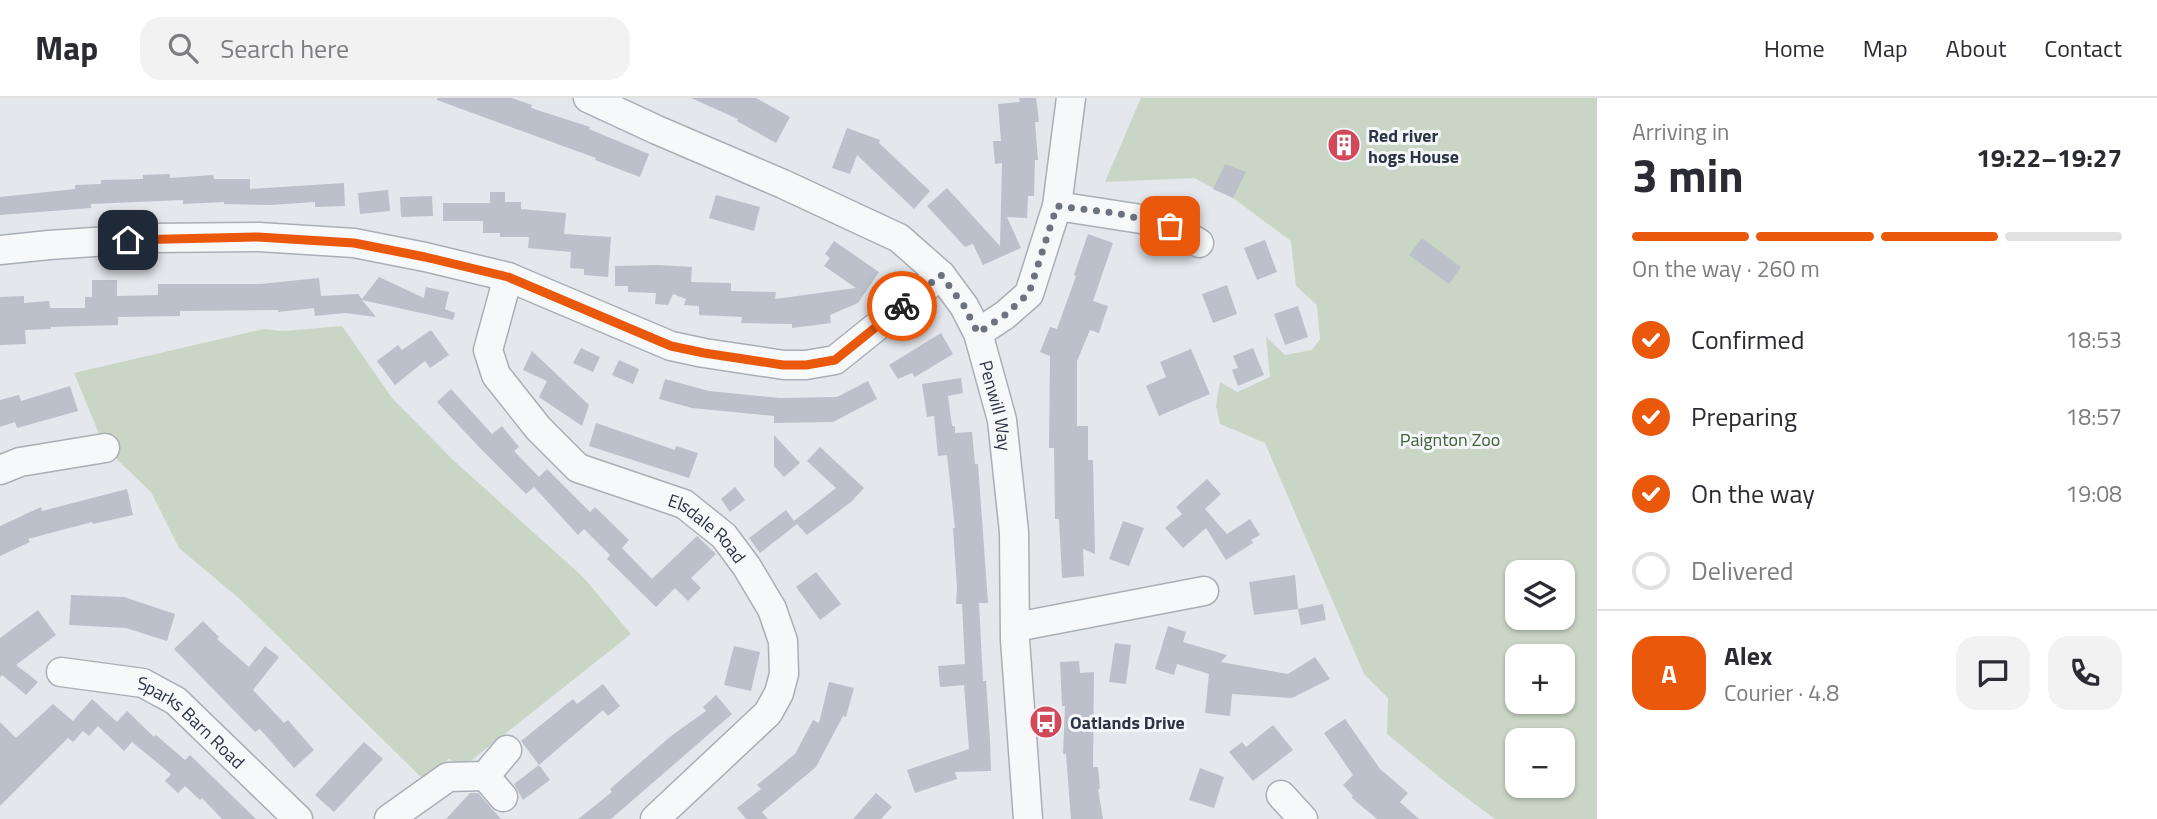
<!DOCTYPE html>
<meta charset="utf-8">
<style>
:root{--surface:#fff;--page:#f2f2f3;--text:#2b2b33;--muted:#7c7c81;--line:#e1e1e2;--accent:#ea580c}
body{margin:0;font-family:"Titillium Web",sans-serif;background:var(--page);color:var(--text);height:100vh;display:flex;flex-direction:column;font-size:26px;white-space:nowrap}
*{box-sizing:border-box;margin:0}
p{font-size:23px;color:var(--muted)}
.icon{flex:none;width:38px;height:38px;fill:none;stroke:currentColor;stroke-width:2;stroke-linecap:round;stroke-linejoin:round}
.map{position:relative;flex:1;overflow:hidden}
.drawer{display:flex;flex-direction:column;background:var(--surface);width:560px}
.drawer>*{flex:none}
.buttons{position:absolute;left:1505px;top:462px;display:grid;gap:14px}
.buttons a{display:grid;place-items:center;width:70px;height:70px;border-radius:14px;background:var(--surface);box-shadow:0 2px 5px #0004;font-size:35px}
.pin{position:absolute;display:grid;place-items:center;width:60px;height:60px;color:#fff;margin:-30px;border-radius:14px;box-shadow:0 4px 10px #0006}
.courier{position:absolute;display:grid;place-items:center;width:70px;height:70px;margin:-35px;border:5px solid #ea580c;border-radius:50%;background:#fff;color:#222;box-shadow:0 2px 9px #0007}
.summary em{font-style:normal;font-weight:700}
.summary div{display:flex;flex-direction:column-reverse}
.summary{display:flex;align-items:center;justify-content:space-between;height:119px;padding:0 35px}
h1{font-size:46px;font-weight:700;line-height:52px}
.bar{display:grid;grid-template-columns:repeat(4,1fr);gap:10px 7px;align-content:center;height:84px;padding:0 35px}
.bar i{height:9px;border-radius:5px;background:var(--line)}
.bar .on{background:var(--accent)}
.bar p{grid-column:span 4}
.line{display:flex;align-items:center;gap:18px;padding:0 35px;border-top:2px solid var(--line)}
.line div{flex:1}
.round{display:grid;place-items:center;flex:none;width:74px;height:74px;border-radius:21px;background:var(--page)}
ol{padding:0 35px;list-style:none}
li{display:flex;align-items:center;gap:21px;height:77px}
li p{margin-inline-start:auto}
li .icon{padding:7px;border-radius:50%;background:var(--accent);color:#fff;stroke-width:4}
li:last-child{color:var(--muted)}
li i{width:38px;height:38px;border:4px solid var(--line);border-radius:50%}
header{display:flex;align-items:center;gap:42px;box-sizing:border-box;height:98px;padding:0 35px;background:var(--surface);border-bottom:2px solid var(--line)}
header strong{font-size:33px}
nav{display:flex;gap:38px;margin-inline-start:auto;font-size:24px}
.search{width:490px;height:63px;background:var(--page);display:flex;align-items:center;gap:18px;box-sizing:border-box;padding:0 24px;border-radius:21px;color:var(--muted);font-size:26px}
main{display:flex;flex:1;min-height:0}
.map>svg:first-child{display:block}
</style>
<header>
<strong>Map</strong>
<div class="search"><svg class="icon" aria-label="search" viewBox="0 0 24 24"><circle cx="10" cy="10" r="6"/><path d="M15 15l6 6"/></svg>Search here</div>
<nav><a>Home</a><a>Map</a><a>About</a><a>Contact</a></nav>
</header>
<main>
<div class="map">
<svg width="1597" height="721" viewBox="0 0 1597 721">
<rect width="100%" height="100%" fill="#e4e7ec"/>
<path fill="#c9d6c5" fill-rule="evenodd" d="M 1141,0 L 1597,0 L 1597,721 L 1495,721 L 1448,686 L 1387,636 L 1388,600 L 1364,576 L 1265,345 L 1220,326 L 1216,308 L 1220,284 L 1237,294 L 1270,279 L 1266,239 L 1285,257 L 1312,252 L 1320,241 L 1317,207 L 1296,188 L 1291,143 L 1233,100 L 1194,80 L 1105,84 ZM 1517,474 L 1563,474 L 1563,520 L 1517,520 ZM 1517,558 L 1563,558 L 1563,604 L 1517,604 ZM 1517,642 L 1563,642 L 1563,688 L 1517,688 Z
M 342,228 L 392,300 L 452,361 L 583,479 L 631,536 L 463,669 L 449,661 L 422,680 L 241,502 L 179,450 L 151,394 L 105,350 L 74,275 L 264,231 L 283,233 Z"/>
<path fill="#bbc0ca" d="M 437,0 L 512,0 L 532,7 L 531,10 L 590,29 L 589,31 L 649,56 L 640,79 L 595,62 L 596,60 L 437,2 Z
M 691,0 L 756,0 L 790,19 L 776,45 L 737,23 L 738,21 Z
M 1019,0 L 1036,0 L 1039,24 L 1035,24 L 1038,62 L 1035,62 L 1034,98 L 1028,98 L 1027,120 L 1007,119 L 1021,150 L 983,167 L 973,146 L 965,149 L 927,108 L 947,90 L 1000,148 L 1002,65 L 995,66 L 993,43 L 1001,43 L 998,6 L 1020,4 Z
M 847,30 L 880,42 L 879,45 L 930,93 L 914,111 L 857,57 L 850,76 L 832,70 Z
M 1225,66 L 1246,74 L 1233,100 L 1213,91 Z
M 170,76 L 170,80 L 213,77 L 214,81 L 250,81 L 250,91 L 344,85 L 345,108 L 315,109 L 315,104 L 270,107 L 224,106 L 224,104 L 183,106 L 183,102 L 91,106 L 91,110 L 0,117 L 0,99 L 75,91 L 75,87 L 101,86 L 101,82 L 143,81 L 143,77 Z
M 388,92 L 390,113 L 360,116 L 358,95 Z
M 490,94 L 505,94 L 505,104 L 521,104 L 521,111 L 566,115 L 564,136 L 611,139 L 608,179 L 584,177 L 584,171 L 570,170 L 571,154 L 528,150 L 529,139 L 500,139 L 500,135 L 483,135 L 483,123 L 443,123 L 443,105 L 490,105 Z
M 716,97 L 760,109 L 754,133 L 709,120 Z
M 432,98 L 433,118 L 401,119 L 400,99 Z
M 1088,136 L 1113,145 L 1093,203 L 1108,208 L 1099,235 L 1090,232 L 1077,263 L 1077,328 L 1088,328 L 1088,362 L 1093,362 L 1095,456 L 1083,451 L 1084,478 L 1062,480 L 1059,421 L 1055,421 L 1054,350 L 1049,350 L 1050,258 L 1040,254 L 1050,229 L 1057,231 L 1076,178 L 1074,177 Z
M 1422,140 L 1461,169 L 1449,186 L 1409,157 Z
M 1265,142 L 1277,174 L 1257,182 L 1244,150 Z
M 834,143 L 879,174 L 858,205 L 830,217 L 831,225 L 792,230 L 792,226 L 741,225 L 742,219 L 699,217 L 699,208 L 684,207 L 686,201 L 673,196 L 668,207 L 655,206 L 656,195 L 628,194 L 628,188 L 615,188 L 615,168 L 657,167 L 692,169 L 691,184 L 731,185 L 731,193 L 776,194 L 775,201 L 856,190 L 824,168 L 830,160 L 825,156 Z
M 379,179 L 424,200 L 426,189 L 449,194 L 445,211 L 455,215 L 453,222 L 362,202 L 376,219 L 345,215 L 315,218 L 314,210 L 278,214 L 278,212 L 180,213 L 180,218 L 118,219 L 118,227 L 51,229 L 51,231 L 25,232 L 26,246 L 0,247 L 0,199 L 24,198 L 24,205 L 49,203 L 50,210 L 85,210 L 85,199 L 92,199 L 92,182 L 117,182 L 117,198 L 158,197 L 158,186 L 260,186 L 319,180 L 321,198 L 358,196 L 362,201 Z
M 1227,187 L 1237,216 L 1213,225 L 1202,196 Z
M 1298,208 L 1308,239 L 1285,247 L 1274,216 Z
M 431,232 L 449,257 L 430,270 L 425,263 L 395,287 L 377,263 L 398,247 L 402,252 Z
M 941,235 L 953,256 L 915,279 L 912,275 L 898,281 L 889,267 Z
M 581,250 L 600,259 L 593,274 L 573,265 Z
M 1253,250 L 1264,277 L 1238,288 L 1232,272 L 1238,270 L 1233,258 Z
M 1191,251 L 1210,296 L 1159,318 L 1146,288 L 1166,279 L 1160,264 Z
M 532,253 L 589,307 L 582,328 L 539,299 L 547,283 L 523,272 Z
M 619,262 L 639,271 L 633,286 L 612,277 Z
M 961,280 L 963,295 L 948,298 L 952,328 L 955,328 L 955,335 L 972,334 L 975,366 L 978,366 L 988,505 L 979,505 L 983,583 L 986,583 L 990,642 L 991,673 L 955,674 L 957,681 L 915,695 L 907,672 L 969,651 L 964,587 L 940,589 L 938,568 L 965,566 L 962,506 L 956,506 L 957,490 L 953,430 L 955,430 L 947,357 L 938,358 L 934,318 L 927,319 L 922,286 Z
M 665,281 L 709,293 L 780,300 L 837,299 L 868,283 L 877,301 L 833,324 L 774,325 L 774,318 L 692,310 L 659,301 Z
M 70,288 L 78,313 L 17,330 L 15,324 L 0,329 L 0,302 L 19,297 L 21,303 Z
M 451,291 L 492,336 L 502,328 L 519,349 L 514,353 L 539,379 L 547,371 L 590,414 L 595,409 L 629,442 L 622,450 L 652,481 L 697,438 L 716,456 L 691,480 L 701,490 L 688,503 L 675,490 L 656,509 L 607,461 L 610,457 L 584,431 L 578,437 L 534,389 L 526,396 L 478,348 L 437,304 Z
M 596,325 L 675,352 L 676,348 L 698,355 L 689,380 L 589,348 Z
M 774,337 L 800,365 L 784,379 L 774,368 Z
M 820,349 L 864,390 L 851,404 L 807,437 L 797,426 L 760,455 L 749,440 L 786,412 L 794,423 L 836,390 L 807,363 Z
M 1207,381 L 1221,396 L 1205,411 L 1227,436 L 1250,421 L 1260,437 L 1251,442 L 1253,445 L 1226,462 L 1206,430 L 1183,450 L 1165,430 L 1182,416 L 1176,409 Z
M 735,389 L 745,402 L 730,414 L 721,401 Z
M 127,391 L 133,417 L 93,426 L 92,424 L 28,441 L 30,444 L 0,458 L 0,428 L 41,409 L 42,413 Z
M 1123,423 L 1144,430 L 1129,468 L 1109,461 Z
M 816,474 L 841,506 L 820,522 L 796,489 Z
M 1295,477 L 1298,511 L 1254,517 L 1249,484 Z
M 71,497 L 124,499 L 175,516 L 167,543 L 126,530 L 69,527 Z
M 1323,506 L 1326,522 L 1301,527 L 1298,511 Z
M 38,512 L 56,537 L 16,567 L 38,584 L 26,597 L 2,577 L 0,579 L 0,540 Z
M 203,523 L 219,539 L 217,541 L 249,569 L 265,548 L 279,559 L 253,592 L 284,625 L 288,622 L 314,652 L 294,670 L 260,631 L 255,634 L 174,551 Z
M 1168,528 L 1186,534 L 1183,544 L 1227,557 L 1221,564 L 1288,576 L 1315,559 L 1330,581 L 1292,600 L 1232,596 L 1230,618 L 1205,615 L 1209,576 L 1177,566 L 1174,577 L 1155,571 Z
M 1115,545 L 1131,547 L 1126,586 L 1109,584 Z
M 734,548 L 760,554 L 751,593 L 724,587 Z
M 1079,563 L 1080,575 L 1094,574 L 1093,669 L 1098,669 L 1100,691 L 1098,691 L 1103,721 L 1071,721 L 1066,656 L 1063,656 L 1065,608 L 1062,608 L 1060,564 Z
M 829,584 L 854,590 L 846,619 L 843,618 L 816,669 L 762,714 L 768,721 L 746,721 L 737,710 L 761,691 L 757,687 L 795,656 L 813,622 L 819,625 Z
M 603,586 L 620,608 L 608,618 L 603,612 L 539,667 L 521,643 L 573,601 L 577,606 Z
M 716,597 L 732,616 L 611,721 L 578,721 L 612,694 L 610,691 L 671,638 L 706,613 L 703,609 Z
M 92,601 L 117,624 L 127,613 L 154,639 L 156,637 L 185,662 L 190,657 L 256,721 L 222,721 L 202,700 L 200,702 L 185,688 L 178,695 L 165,683 L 171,676 L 132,644 L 124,653 L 98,628 L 89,638 L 83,633 L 73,644 L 68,640 L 0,708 L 0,624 L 16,640 L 53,606 L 73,623 Z
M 1345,621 L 1380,671 L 1408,695 L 1400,704 L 1419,721 L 1377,721 L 1352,700 L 1353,698 L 1343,687 L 1353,677 L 1324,635 Z
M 1273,627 L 1293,652 L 1253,683 L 1229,654 L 1242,644 L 1246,649 Z
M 364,644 L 383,661 L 334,714 L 315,697 Z
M 539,667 L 550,682 L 523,702 L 514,686 Z
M 1200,670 L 1224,679 L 1214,710 L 1189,702 Z
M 470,695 L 478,695 L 501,721 L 446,721 Z
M 876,695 L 892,709 L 881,721 L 853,721 Z"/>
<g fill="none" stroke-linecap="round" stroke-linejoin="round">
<defs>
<g id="minor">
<path id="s1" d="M 588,0 L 657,32 L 783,86 L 899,140 L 941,177 L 964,208 L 978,235 L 1002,322 L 1014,434 L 1015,542 L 1028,721"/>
<path d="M 1057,108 L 1154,123 L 1170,128 L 1199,145"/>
<path d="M 0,152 L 49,147 L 154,140 L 259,139 L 354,145 L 425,159 L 508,179 L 671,248 L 704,255 L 784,267 L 806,267 L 835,262 L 941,177"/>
<path id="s2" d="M 508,179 L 488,252 L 496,277 L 538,330 L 578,370 L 684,406 L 724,438 L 747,469 L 772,511 L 783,543 L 784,576 L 779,595 L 768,615 L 655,721"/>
<path d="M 978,235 L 1005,217 L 1029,196 L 1057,108 L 1071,0"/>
<path d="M 0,372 L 20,364 L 105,350"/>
<path d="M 1016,529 L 1204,493"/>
<path id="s3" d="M 61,574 L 143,585 L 176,603 L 298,721"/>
<path d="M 485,678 L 503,699"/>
<path d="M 1281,697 L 1303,721"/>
<path d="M 389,721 L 448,679 L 485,678 L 507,652"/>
</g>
</defs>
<use href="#minor" stroke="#a9aeb7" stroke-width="31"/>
<use href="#minor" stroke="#f7f8fa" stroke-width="28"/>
</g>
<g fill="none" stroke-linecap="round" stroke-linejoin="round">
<path stroke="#6c737f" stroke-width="7" stroke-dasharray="0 12.6" d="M 902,208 L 941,177 L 964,208 L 978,235 L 1005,217 L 1029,195 L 1057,108 L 1116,115 L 1170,128"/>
<path stroke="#ea580c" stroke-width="9" d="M 128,142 L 258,139 L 354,145 L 425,159 L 508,179 L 671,248 L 704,255 L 783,267 L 806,267 L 835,262 L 902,208"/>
</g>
<defs>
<symbol id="building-disc" viewBox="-11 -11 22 22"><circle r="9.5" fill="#d1495b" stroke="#f4f6f9"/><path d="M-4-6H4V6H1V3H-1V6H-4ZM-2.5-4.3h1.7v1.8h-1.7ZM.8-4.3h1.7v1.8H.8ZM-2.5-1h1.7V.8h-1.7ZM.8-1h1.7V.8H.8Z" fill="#fff"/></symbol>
<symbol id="bus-disc" viewBox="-11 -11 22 22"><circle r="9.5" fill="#d1495b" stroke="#f4f6f9"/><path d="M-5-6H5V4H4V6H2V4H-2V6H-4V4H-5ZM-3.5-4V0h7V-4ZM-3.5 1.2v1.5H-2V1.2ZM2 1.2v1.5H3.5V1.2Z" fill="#fff"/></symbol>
</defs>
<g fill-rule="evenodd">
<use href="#building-disc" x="1325" y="28" width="38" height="38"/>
<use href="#bus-disc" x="1027" y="605" width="38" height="38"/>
</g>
<g text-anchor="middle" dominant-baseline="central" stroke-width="6" stroke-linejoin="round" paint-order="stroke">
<g font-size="18" font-weight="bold" fill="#2b3445" stroke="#f4f6f9" text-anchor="start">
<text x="1368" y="37">Red river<tspan x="1368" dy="21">hogs House</tspan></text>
<text x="1070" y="624">Oatlands Drive</text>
</g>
<g font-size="18" fill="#2b3445" stroke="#f4f6f9">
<text stroke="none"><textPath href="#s1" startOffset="541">Penwill Way</textPath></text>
<text stroke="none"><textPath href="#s2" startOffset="371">Elsdale Road</textPath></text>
<text stroke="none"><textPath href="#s3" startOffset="145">Sparks Barn Road</textPath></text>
</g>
<g font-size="18" fill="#3f6138" stroke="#f4f6f9">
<text x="1450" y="341">Paignton Zoo</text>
</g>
</g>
</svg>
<div class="buttons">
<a><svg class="icon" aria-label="layers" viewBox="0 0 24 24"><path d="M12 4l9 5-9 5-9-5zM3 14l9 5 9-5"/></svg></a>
<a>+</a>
<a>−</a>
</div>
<div class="pin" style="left:1170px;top:128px;background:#ea580c"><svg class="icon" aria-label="bag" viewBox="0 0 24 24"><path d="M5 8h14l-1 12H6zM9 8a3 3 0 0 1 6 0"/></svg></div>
<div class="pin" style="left:128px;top:142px;background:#1f2937"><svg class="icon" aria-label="home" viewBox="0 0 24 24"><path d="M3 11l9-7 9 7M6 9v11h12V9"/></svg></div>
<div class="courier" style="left:902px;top:208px"><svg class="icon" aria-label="bike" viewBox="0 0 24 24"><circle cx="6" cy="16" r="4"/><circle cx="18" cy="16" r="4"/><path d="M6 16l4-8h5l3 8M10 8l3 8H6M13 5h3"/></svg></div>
</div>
<section class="drawer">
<div class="summary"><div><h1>3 min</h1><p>Arriving in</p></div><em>19:22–19:27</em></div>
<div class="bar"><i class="on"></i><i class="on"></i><i class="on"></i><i></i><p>On the way · 260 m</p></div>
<ol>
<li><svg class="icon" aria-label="check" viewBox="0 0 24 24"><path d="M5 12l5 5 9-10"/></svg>Confirmed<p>18:53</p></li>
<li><svg class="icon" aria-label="check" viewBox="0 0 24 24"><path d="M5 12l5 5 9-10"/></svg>Preparing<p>18:57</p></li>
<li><svg class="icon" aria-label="check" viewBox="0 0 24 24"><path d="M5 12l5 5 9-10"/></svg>On the way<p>19:08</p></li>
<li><i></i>Delivered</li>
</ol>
<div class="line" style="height:126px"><b class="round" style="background:var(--accent);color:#fff">A</b><div><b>Alex</b><p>Courier · 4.8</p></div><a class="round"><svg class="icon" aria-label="chat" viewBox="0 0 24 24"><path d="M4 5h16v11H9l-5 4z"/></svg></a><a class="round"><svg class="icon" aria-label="phone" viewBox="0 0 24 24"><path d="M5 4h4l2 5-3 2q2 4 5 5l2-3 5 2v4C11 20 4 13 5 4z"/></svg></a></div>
</section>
</main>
